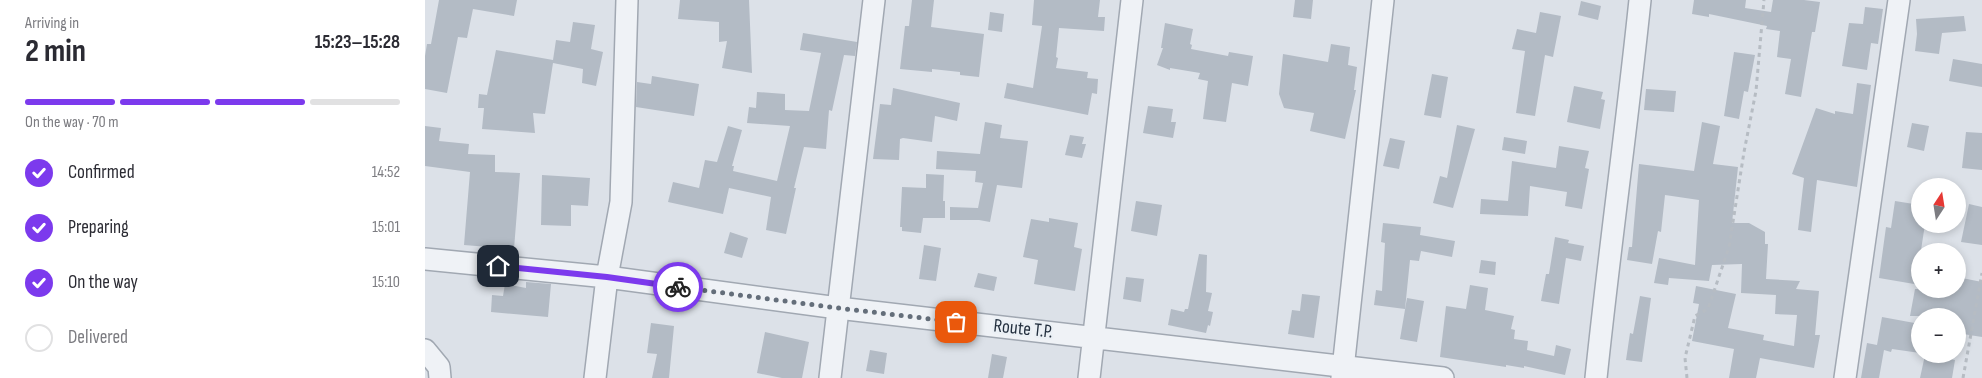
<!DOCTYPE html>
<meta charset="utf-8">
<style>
:root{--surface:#fff;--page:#f2f2f3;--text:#2b2b33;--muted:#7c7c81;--line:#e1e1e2;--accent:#7c3aed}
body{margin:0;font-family:"Sofia Sans Condensed",sans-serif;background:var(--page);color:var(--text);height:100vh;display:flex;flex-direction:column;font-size:19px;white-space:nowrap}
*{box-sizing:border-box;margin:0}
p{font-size:16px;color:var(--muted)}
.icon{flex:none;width:28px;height:28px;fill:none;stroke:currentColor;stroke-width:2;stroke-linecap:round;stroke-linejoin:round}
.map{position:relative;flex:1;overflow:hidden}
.sheet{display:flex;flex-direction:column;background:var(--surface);width:425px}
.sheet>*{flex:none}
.needle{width:32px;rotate:12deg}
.buttons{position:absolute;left:1486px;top:178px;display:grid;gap:10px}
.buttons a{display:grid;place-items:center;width:55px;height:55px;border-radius:50%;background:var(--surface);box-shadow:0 2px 8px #0003;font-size:25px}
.pin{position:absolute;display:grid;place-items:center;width:42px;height:42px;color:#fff;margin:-21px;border-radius:10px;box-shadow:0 2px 8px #0006}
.courier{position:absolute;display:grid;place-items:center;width:50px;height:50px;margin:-25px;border:4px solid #7c3aed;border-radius:50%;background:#fff;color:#222;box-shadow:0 1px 6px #0007}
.head em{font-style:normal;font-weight:700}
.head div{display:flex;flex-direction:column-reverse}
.head{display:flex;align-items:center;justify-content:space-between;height:85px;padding:0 25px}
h1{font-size:32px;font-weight:700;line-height:38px}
.bar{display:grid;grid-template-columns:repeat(4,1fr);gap:8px 5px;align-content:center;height:60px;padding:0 25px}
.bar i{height:6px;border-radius:4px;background:var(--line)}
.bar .current{background:var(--accent)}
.bar p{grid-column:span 4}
ol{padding:0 25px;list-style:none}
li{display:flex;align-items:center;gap:15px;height:55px}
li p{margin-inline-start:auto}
li .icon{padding:5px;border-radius:50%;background:var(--accent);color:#fff;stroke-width:4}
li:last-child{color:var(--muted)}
li i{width:28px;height:28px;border:2px solid var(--line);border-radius:50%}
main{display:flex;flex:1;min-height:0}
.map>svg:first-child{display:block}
</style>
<main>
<section class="sheet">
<div class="head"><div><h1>2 min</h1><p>Arriving in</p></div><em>15:23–15:28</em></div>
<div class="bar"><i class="current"></i><i class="current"></i><i class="current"></i><i></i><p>On the way · 70 m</p></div>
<ol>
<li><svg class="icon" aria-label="check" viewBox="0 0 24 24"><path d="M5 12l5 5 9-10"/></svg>Confirmed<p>14:52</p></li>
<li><svg class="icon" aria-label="check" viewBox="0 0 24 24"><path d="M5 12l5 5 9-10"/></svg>Preparing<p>15:01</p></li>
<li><svg class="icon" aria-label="check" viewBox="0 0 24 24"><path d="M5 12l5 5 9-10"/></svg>On the way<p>15:10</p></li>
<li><i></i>Delivered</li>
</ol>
</section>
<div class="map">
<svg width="1557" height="378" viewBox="0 0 1557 378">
<rect width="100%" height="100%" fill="#dce1e8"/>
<path fill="#b3bbc5" d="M 14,0 L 92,0 L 89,16 L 48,9 L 42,38 L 33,37 L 22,93 L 0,89 L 0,56 L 2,44 L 6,44 Z
M 255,0 L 324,0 L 327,73 L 297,68 L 302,41 L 294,42 L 294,22 L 253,19 Z
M 487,0 L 509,0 L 506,27 L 559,34 L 554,77 L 535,75 L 535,72 L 507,69 L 507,72 L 475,69 L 480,26 L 484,26 Z
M 609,0 L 675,0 L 673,17 L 680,17 L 679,31 L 634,28 L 631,57 L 633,58 L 631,68 L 663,72 L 662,78 L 673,79 L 672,94 L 667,93 L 663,115 L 579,98 L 582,83 L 608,88 L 617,26 L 607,25 Z
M 870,0 L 888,0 L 886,19 L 868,17 Z
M 1269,0 L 1321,0 L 1320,8 L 1346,12 L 1348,0 L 1379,0 L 1395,2 L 1390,32 L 1387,32 L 1376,97 L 1360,94 L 1366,59 L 1352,57 L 1355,31 L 1341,29 L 1342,26 L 1284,14 L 1284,17 L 1267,14 Z
M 1156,1 L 1176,6 L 1173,20 L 1153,15 Z
M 1440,7 L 1458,9 L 1453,44 L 1446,43 L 1442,70 L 1417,66 L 1424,23 L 1438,24 Z
M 565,12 L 579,14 L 577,32 L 563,30 Z
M 1115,12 L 1136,16 L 1128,57 L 1120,55 L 1110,116 L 1091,113 L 1100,51 L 1087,49 L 1092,29 L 1111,33 Z
M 1539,16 L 1541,31 L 1517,33 L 1514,54 L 1490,51 L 1492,34 L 1491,19 Z
M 148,22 L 170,25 L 166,49 L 178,52 L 171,86 L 157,83 L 158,69 L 128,63 L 120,114 L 108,113 L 110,133 L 57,129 L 59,108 L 53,108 L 54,94 L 62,95 L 71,50 L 128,60 L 131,40 L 145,42 Z
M 740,23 L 768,29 L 765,44 L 767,45 L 766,49 L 803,56 L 804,52 L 828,56 L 823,86 L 807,83 L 801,122 L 778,119 L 783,81 L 773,79 L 775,73 L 745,68 L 745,70 L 732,65 L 738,48 L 736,48 Z
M 378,33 L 432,42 L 430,56 L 419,55 L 407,111 L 404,110 L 401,149 L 379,147 L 369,188 L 371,188 L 361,234 L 341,230 L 346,197 L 304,188 L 298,214 L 243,202 L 248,182 L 274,188 L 280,160 L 292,162 L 303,126 L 317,130 L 307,166 L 309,166 L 308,171 L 352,181 L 365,126 L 322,123 L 324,107 L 331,108 L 332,92 L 360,94 L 360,110 L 384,111 L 396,53 L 375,50 Z
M 906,44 L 925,47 L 923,65 L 932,67 L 929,90 L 931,90 L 920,139 L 885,131 L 889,113 L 859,108 L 854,94 L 858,54 L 903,62 Z
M 1309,52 L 1330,55 L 1323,92 L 1319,91 L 1314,119 L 1299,116 Z
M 1528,59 L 1557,64 L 1557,87 L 1524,81 Z
M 1007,74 L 1023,77 L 1016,118 L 999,115 Z
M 227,76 L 274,84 L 269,116 L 211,107 L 212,82 L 226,84 Z
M 1432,83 L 1446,85 L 1432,187 L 1392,180 L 1386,232 L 1373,230 L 1379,178 L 1367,174 L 1391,108 L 1410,114 L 1410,111 L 1428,114 Z
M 1149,86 L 1178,92 L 1176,99 L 1180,100 L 1175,129 L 1142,122 Z
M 468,88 L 535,103 L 532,121 L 510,116 L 507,142 L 478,138 L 475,139 L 474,160 L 448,159 L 455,104 L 466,105 Z
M 1221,89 L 1251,91 L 1249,112 L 1219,110 Z
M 723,106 L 748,109 L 746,122 L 751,122 L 748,138 L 718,133 Z
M 560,122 L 577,125 L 575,138 L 603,141 L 597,188 L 572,185 L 565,222 L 554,220 L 525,220 L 525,207 L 553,208 L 558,183 L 550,182 L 551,171 L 511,169 L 512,151 L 555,154 Z
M 1277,122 L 1295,126 L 1288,164 L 1313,167 L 1307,223 L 1324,223 L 1340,232 L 1340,244 L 1343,244 L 1341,279 L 1375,281 L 1371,289 L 1394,291 L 1390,335 L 1395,335 L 1389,368 L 1335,358 L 1331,378 L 1304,378 L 1309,349 L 1267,341 L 1274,304 L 1268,303 L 1271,286 L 1311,294 L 1303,328 L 1339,335 L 1338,340 L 1369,346 L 1372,315 L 1350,314 L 1351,295 L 1316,293 L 1317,264 L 1287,265 L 1284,281 L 1244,278 L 1243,285 L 1229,283 L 1234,258 L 1270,265 L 1274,200 L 1240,195 L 1236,232 L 1233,231 L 1227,264 L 1202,260 L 1204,247 L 1207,247 L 1214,164 L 1269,171 Z
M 1487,123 L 1504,126 L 1499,151 L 1482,147 Z
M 1032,125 L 1050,129 L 1028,208 L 1008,203 L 1015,176 L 1022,178 Z
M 0,126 L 16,128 L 14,141 L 44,144 L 43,154 L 70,155 L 70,172 L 95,173 L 89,249 L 39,245 L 45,172 L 0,166 Z
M 1541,132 L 1557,133 L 1557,170 L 1537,168 Z
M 645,135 L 659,137 L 657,144 L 661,144 L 657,158 L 640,155 Z
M 1079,137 L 1102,141 L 1100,154 L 1077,150 Z
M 965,138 L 980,141 L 974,169 L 958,166 Z
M 1134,146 L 1164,151 L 1160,168 L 1164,169 L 1157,209 L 1140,206 L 1142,192 L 1105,186 L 1103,216 L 1055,214 L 1056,199 L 1083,201 L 1087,161 L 1131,168 Z
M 501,174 L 519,175 L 518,201 L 520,201 L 520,218 L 498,218 L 496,233 L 477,231 L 477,227 L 475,227 L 477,187 L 501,188 Z
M 117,175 L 165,178 L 163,206 L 146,205 L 146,226 L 116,225 Z
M 711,201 L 737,205 L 732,236 L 706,231 Z
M 1470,201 L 1495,205 L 1495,224 L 1500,224 L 1493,270 L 1495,270 L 1495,285 L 1454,278 L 1461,227 L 1466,228 Z
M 1544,204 L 1557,207 L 1557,245 L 1536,242 Z
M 624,218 L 653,223 L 649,247 L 657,249 L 650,291 L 609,284 L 613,260 L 598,257 L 606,219 L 624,222 Z
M 958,223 L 996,227 L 995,235 L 1030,241 L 1027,257 L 996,251 L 994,261 L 985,260 L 980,309 L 949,305 L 951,290 L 957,291 L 960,243 L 956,242 Z
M 305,232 L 323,238 L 317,258 L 299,253 Z
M 1130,237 L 1144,240 L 1143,243 L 1159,246 L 1156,261 L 1141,258 L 1134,304 L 1116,301 L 1121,274 L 1124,274 Z
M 499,245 L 516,248 L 511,281 L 494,279 Z
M 774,254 L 782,255 L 781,292 L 787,293 L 783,311 L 788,312 L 785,326 L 783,325 L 781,333 L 743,325 L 746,309 L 759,312 L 760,309 L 763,309 Z
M 1056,260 L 1071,262 L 1070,275 L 1054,273 Z
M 553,273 L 572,277 L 569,291 L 549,287 Z
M 701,277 L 719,279 L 716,302 L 698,299 Z
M 1532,277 L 1557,282 L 1557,337 L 1532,333 L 1532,316 L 1485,316 L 1490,289 L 1532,289 Z
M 101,282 L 126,284 L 123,317 L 66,312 L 67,295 L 78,296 L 80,284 L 101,288 Z
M 1045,285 L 1063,288 L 1060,310 L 1089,316 L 1086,329 L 1090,330 L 1089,339 L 1103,341 L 1102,350 L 1129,356 L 1131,345 L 1146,349 L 1140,375 L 1099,366 L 1099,368 L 1081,365 L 1081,367 L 1015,357 L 1021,306 L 1041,309 Z
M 877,294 L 895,296 L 889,338 L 863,334 L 867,310 L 875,311 Z
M 1215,296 L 1226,298 L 1217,362 L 1201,360 L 1205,333 L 1208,334 Z
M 982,298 L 999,301 L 992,342 L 975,339 Z
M 1457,317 L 1495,324 L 1495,353 L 1467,349 L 1466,352 L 1459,350 L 1454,378 L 1436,378 L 1442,343 L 1452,345 Z
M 226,323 L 249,326 L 244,378 L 227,378 L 232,354 L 222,353 Z
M 340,332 L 384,342 L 377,378 L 357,378 L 332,373 Z
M 445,350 L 462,353 L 459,374 L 441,371 Z
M 567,354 L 582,357 L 578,378 L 563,378 Z
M 1500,355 L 1530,360 L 1527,378 L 1495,378 Z"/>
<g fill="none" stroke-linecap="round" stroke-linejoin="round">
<defs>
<path id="minor" d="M 0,259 L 182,277 L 413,308 L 1018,378
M 0,350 L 14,367 L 15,378
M 170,378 L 182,277 L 196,202 L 202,0
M 405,378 L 449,0
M 664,378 L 707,0
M 917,378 L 958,0
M 1171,378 C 1184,252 1202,126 1215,0
M 1420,378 L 1474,0"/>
</defs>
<use href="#minor" stroke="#a1a8b2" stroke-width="24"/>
<path stroke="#b6bcc3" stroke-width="3" stroke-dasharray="4 4" stroke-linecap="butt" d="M 1262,378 L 1260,358 L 1270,316 L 1283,309 L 1304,247 L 1319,152 L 1331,91 L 1339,0
M 1538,378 L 1557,273"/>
<use href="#minor" stroke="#eff2f6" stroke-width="21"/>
</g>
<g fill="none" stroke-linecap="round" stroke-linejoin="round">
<path stroke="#646e7a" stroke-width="5" stroke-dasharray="0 9" d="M 253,287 L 413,308 L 531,322"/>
<path stroke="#7c3aed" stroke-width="6" d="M 73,266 L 182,277 L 253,287"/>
</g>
<g text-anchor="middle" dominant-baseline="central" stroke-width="4.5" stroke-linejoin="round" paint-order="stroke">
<g font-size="19" fill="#24303f" stroke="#ebf0f5">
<text transform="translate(598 329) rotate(6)">Route T.P.</text>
</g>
</g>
</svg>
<div class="buttons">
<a><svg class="needle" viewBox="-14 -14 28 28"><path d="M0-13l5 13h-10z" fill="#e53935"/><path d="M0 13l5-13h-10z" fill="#7c7c81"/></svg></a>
<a>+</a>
<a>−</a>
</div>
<div class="pin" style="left:531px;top:322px;background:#ea580c"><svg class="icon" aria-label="bag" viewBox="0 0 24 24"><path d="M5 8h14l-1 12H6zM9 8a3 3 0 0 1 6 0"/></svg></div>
<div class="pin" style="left:73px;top:266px;background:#1f2937"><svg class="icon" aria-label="home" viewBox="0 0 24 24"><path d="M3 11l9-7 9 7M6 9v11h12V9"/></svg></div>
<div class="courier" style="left:253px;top:287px"><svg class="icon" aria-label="bike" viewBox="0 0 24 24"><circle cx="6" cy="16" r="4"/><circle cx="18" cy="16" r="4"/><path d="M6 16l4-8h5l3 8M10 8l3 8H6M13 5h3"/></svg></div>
</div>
</main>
